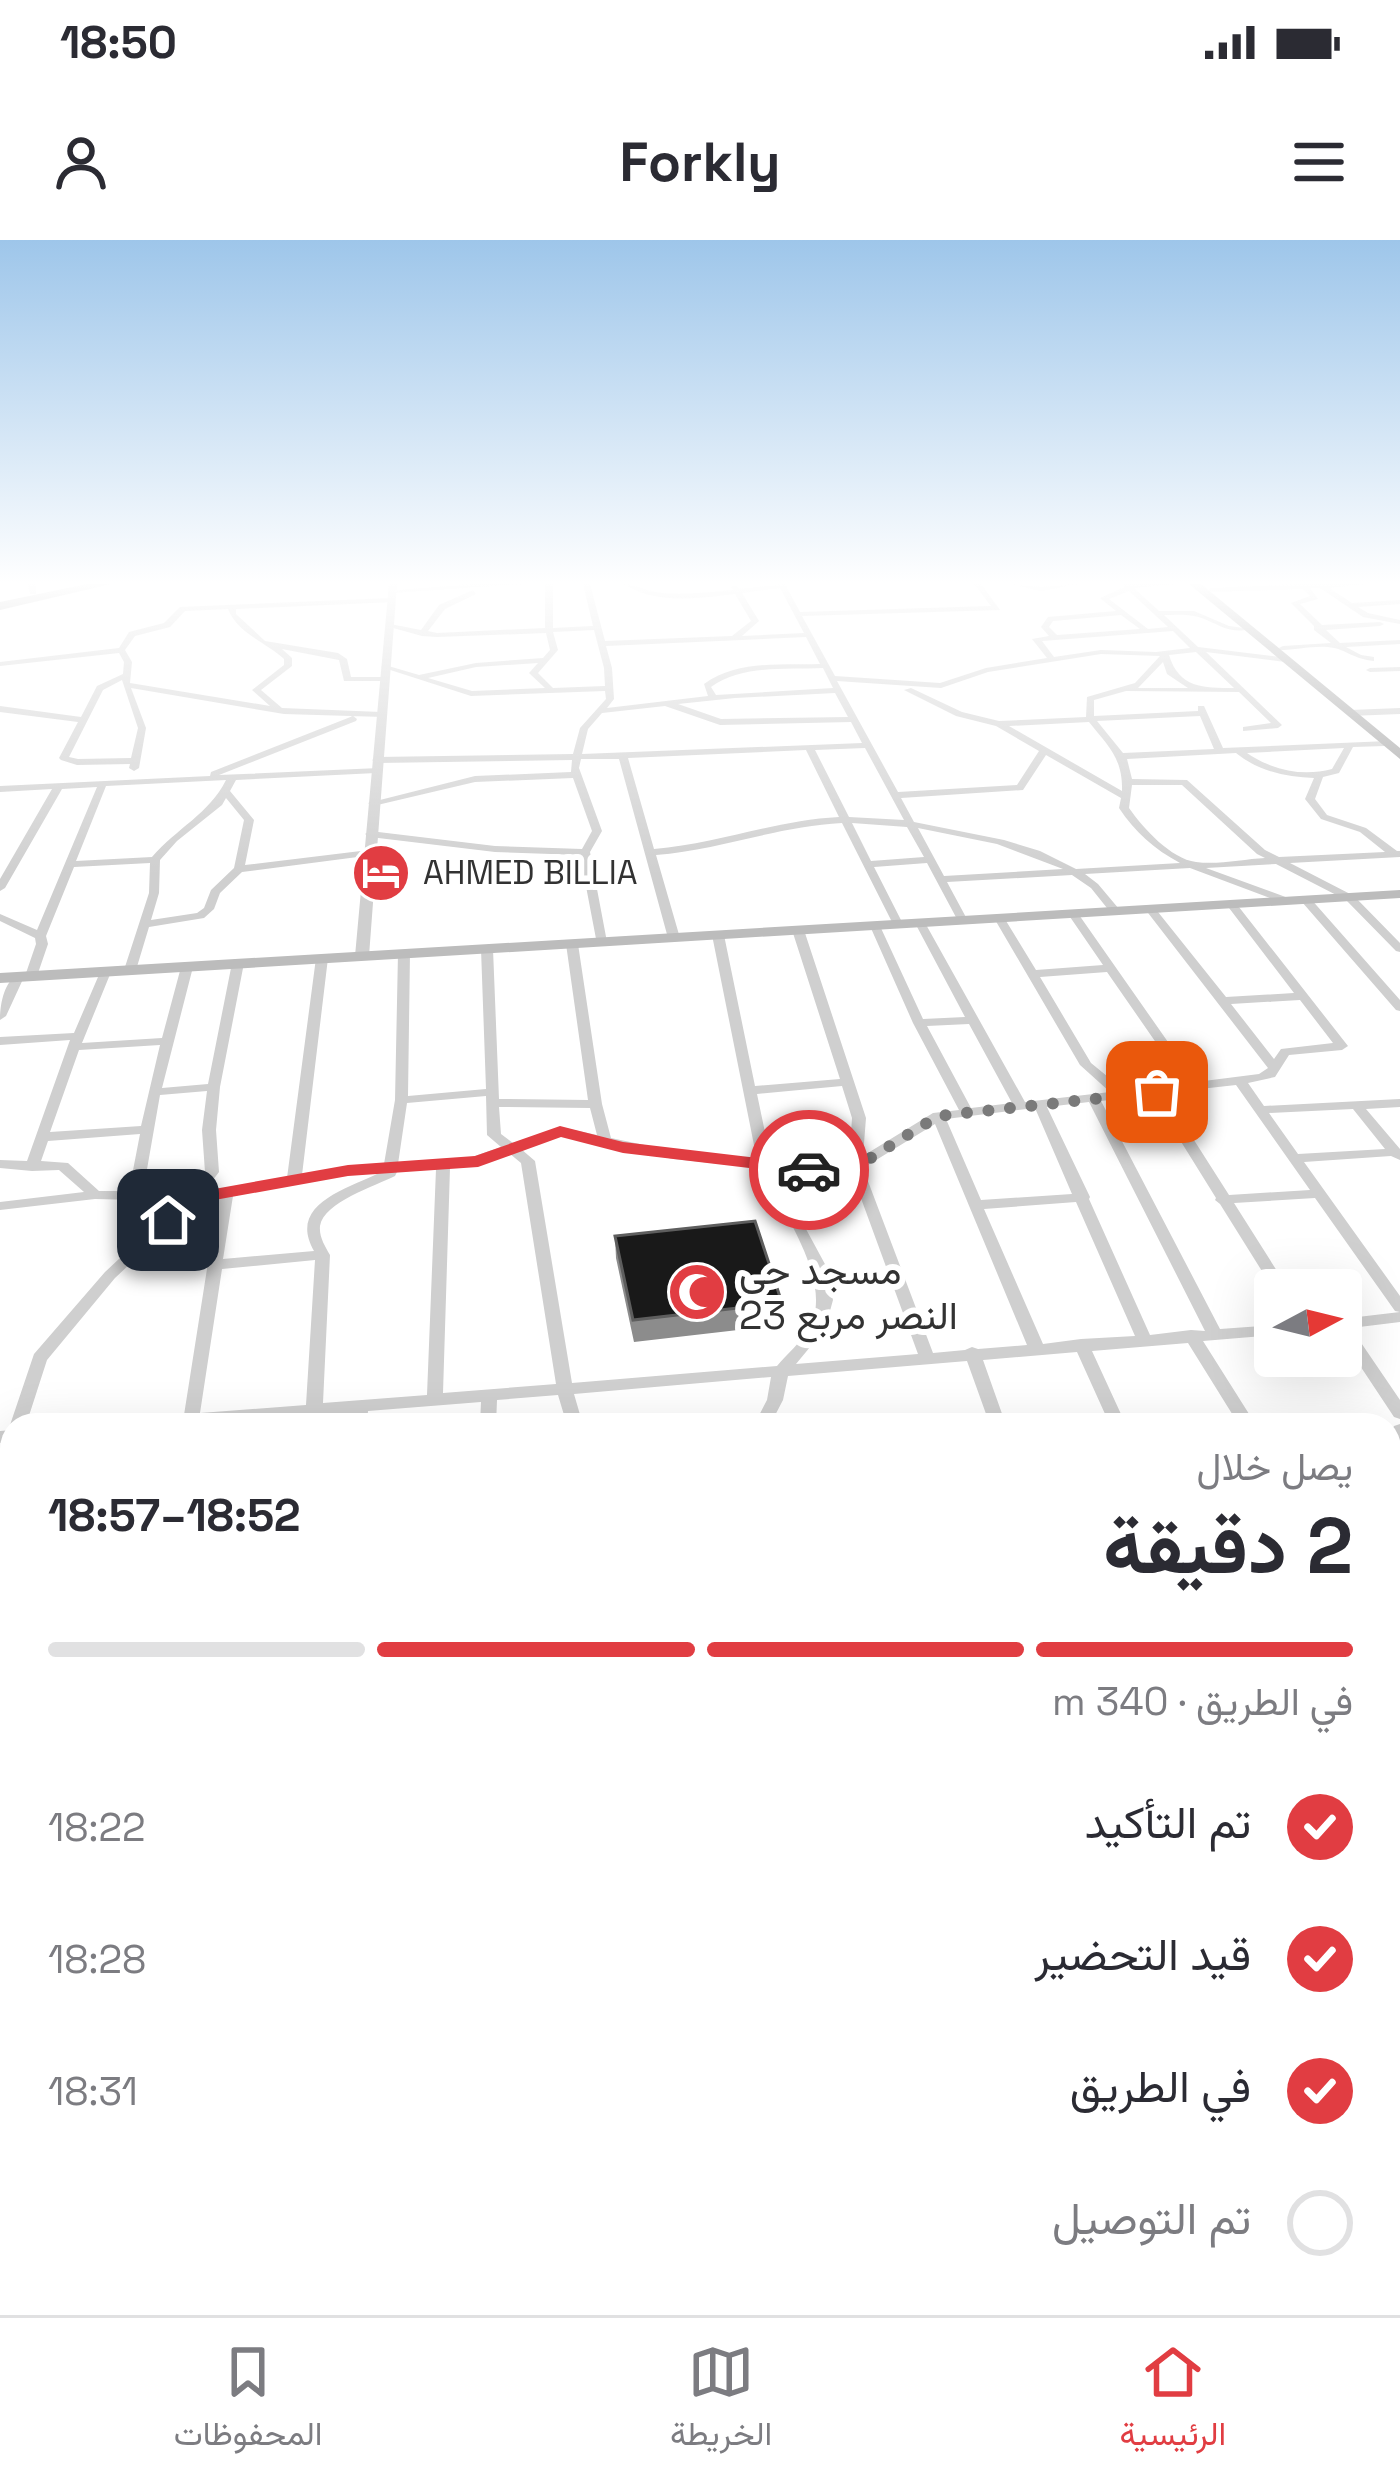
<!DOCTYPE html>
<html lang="ar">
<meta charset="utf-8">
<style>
:root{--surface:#fff;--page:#f7f7f7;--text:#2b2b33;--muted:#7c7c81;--line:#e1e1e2;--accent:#e13d42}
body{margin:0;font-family:"Space Grotesk",Vazirmatn,sans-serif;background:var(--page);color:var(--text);direction:rtl;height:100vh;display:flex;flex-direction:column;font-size:45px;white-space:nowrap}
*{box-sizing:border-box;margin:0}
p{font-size:39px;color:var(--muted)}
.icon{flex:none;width:66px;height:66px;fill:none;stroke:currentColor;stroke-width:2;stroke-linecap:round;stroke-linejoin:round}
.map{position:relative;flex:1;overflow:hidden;direction:ltr}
.side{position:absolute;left:0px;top:1173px;width:1401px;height:903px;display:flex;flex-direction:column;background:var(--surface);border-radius:36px 36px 0 0;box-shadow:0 12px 48px #0002;direction:rtl}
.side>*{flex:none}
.needle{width:78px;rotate:83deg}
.tools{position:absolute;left:1254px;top:1029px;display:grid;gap:24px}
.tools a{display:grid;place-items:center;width:108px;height:108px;border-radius:12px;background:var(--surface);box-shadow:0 12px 48px #0002;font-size:60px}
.pin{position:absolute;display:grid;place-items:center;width:102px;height:102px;color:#fff;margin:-51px;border-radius:24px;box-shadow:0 6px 18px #0006}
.courier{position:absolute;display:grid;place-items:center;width:120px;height:120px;margin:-60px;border:9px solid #e13d42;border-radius:50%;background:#fff;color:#222;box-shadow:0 3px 15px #0007}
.headline em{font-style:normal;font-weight:700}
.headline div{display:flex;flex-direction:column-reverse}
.headline{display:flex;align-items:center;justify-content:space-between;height:204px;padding:0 48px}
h1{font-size:78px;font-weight:700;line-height:90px}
.bar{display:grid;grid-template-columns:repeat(4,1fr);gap:18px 12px;align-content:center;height:144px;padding:0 48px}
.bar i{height:15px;border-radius:9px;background:var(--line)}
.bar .selected{background:var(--accent)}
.bar p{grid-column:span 4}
ol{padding:0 48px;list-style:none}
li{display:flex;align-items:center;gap:36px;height:132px}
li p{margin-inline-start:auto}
li .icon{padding:12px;border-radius:50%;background:var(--accent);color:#fff;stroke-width:4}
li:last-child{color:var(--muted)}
li i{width:66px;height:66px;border:6px solid var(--line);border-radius:50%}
.status{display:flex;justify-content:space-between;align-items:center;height:84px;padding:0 60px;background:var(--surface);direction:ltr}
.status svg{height:33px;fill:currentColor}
header{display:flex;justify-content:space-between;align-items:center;height:156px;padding:0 48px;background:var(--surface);font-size:54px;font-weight:700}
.tab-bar{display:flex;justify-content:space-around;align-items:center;height:168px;border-top:3px solid var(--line);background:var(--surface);font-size:33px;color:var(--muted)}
.tab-bar a{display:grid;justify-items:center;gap:6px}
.tab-bar .selected{color:var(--accent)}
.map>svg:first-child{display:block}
</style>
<div class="status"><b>18:50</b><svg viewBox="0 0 49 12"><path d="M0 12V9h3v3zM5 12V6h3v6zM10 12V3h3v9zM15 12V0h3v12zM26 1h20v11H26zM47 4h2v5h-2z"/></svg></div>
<header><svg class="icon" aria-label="menu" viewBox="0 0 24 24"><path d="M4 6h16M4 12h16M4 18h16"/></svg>Forkly<svg class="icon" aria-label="person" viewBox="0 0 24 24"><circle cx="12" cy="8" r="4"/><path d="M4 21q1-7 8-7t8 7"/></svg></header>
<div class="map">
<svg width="1400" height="2075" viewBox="0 0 1400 2075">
<rect width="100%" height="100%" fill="#fff"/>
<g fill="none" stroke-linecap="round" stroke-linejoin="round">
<path fill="#cfcfcf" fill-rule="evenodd" d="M 472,344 L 522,344 L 392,353 L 388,351 Z
M 545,344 L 553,344 L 553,388 L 593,386 L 583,344 L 590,344 L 605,401 L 732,396 L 751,381 L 735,354 C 699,358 656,365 624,344 C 637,345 648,352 662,353 C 686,355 710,352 733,350 L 731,347 L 735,345 L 740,349 L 785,344 L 800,372 L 991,366 L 974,344 L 981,344 L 1000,370 L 802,376 L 835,436 L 940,443 L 986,428 L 1047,418 L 1032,399 L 1049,396 L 1041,387 L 1048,377 L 1116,371 L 1100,358 L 1125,347 L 1123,344 L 1176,344 L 1134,348 L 1159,371 L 1194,371 L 1229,386 L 1251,389 C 1225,395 1217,381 1194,376 C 1185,374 1173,375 1164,375 L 1198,407 L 1288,418 L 1288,422 L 1285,422 L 1206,412 L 1282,485 L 1278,488 L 1243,491 L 1243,487 L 1271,483 L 1239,452 L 1126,451 L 1094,460 L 1094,476 L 1198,471 L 1198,466 L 1204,466 L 1223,508 L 1388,501 L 1388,505 L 1385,506 L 1353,507 L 1339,533 L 1323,537 L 1315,559 L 1327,575 L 1366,588 L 1397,611 L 1400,611 L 1400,617 L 1290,623 L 1354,656 L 1400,703 L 1400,712 L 1396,711 L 1346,660 L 1276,624 L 1206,628 L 1291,659 L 1291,663 L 1283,663 L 1190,628 L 1085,634 L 1098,644 L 1119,669 L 1120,671 L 1115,674 L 1111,673 L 1091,648 L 1072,635 L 947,642 L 968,681 L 963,684 L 958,681 L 927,623 L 874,627 L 903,684 L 898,687 L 893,684 L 842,583 C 779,586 719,610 656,615 L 680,698 L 674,701 L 668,698 L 619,519 L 581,519 L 579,528 L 602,591 L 590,612 L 607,702 L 601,705 L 597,704 L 580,615 L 495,612 L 370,597 L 365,594 L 370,591 L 495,606 L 582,609 L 592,591 L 573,538 L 475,542 L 373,566 L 368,563 L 475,536 L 571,532 L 572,520 L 377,523 L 372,520 L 377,517 L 573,514 L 580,488 L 606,459 L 605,451 L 471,456 L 381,427 L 385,425 L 419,435 L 476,423 L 543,418 L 550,410 L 546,393 L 437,397 L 422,396 L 386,386 L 390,384 L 421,390 L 439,365 L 473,350 L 476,354 L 445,369 L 428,391 L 437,393 L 545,388 ZM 780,348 L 804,393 L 742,396 L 759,381 L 742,353 ZM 1129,351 L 1168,387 L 1148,389 L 1109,359 ZM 1121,375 L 1140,389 L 1057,395 L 1049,387 L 1053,381 ZM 594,390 L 604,428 L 605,446 L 553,448 L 538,433 L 558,410 L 553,392 ZM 1173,391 L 1190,408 L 1156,412 L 1101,410 L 1054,417 L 1042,401 ZM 806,397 L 820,424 C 781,425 737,420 704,444 L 708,456 L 607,468 L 614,459 L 612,428 L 606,406 ZM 1196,412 L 1234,448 C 1203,448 1179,448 1169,415 ZM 1101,414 L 1160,416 L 1135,443 L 1087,457 L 1086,477 L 999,481 L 962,472 L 911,448 L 904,450 L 956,476 L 996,486 L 1039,511 L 1017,545 L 898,552 L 837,441 L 941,448 L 988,432 ZM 1163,422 L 1167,434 L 1188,448 L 1138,448 ZM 538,423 L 529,433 L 545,448 L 472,451 L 428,438 L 476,427 ZM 823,428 L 833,448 L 716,455 L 711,447 C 743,424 786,430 823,428 ZM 835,453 L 848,477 L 721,479 L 678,464 L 735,458 ZM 665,466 L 720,485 L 851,482 L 862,503 L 582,514 L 588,489 L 602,473 ZM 1200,476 L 1214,509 L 1123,513 L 1097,481 ZM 1089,482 C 1108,506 1123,518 1122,551 L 1009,486 ZM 865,508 L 904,580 L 849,577 L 815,510 ZM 1344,508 L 1332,529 C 1302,537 1272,530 1247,513 ZM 806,510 L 839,577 C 776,580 717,604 654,609 L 628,518 ZM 1236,513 C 1258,531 1286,537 1314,538 L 1305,559 L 1321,579 L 1360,592 L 1385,612 L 1279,617 L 1265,610 L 1187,540 L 1132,539 L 1127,519 ZM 1046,515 L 1121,558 L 1119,568 C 1135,592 1154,609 1180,623 L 1076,629 L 1040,611 L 1004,600 L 914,582 L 901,558 L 1023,550 ZM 1132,545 L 1182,545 L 1257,614 L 1265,618 C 1244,619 1218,625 1196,622 C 1171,619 1143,588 1129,568 ZM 852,583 L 907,587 L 924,617 L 871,621 ZM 918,588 L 997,604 L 1063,629 L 944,636 Z
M 1011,344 L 1041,347 L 1078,344 L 1041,351 Z
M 1299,344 L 1367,344 L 1329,348 L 1352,363 L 1400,360 L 1400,364 L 1358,367 L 1368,373 L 1400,380 L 1400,384 L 1363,377 L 1320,348 L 1310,348 L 1318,359 L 1300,364 L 1322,385 L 1380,382 L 1384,384 L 1380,386 L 1326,390 L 1340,403 L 1400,400 L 1400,404 L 1346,407 L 1361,415 L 1374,417 L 1374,421 C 1354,419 1348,411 1334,408 C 1318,404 1297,410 1280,410 L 1279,408 L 1283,406 L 1331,403 L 1314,390 L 1314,386 L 1291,363 L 1310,356 L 1303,349 L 1212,352 L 1208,350 L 1212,348 Z
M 391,358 L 394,362 L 236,369 L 236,374 L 265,401 L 338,413 L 347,419 L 351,437 L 384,437 L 388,439 L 384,441 L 344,441 L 339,420 L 282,409 L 292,418 L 292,426 L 261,450 L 282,468 L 381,472 L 385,475 L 384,477 L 284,474 L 131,448 L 146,488 L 139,528 L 134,531 L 129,528 L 130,524 L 77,525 L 61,520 L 59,518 L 78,482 L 0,472 L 0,466 L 81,477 L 97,446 L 123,434 L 124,422 L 119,413 L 0,426 L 0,422 L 119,408 L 129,392 L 164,383 L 180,367 ZM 228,369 C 238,394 266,402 284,419 L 284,425 L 252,450 L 270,466 L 130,443 L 132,422 L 125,410 L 135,396 L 170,387 L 185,371 ZM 122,440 L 138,488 L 131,518 L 78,519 L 69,517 L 103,450 Z
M 1400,427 L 1400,431 L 1370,432 L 1366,430 L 1370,428 Z
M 1400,468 L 1400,474 L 1350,476 L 1346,473 L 1350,470 Z
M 353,476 L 357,479 L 356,481 L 219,535 L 379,528 L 381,530 L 376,533 L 236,540 L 230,551 L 254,580 L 245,625 L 369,610 L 374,613 L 373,615 L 242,632 L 220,653 L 214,669 L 204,678 L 149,687 L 136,730 L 130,733 L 124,730 L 149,653 L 150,623 L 74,627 L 46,696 L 48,704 L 37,736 L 35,738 L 27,738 L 25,736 L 36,704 L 35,698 L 0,681 L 0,674 L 37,690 L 97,547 L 62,549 L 5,648 L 0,651 L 0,639 L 52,549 L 0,552 L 0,546 L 210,536 L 211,532 ZM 226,540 C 209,574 177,588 152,617 L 76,621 L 106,546 ZM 226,558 L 244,580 L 234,628 L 211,650 L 204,668 L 197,673 L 151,680 L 159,653 L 160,620 L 177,601 L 222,565 Z
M 1306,657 L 1310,658 L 1400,760 L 1400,771 L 1396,770 L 1302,662 L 1302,658 Z
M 1231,661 L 1235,662 L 1348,806 L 1342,810 L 1289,815 L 1275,837 L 1248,843 L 1264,866 L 1400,859 L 1400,867 L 1366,869 L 1400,909 L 1400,920 L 1391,916 L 1304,922 L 1400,1056 L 1400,1082 L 1351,1088 L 1400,1160 L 1400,1179 L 1394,1177 L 1341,1097 L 1341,1079 L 1400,1072 L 1395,1071 L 1315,958 L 1234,963 L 1289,1050 L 1275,1050 L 1275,1052 L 1220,964 L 1215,960 L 1216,958 L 1152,855 L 1101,861 L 1220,1089 L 1275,1085 L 1275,1095 L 1203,1101 L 1256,1185 L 1239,1185 L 1188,1103 L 1092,1111 L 1126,1185 L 1110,1185 L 1077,1112 L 983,1120 L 1006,1185 L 990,1185 L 967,1121 L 788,1136 L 783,1160 L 770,1185 L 754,1185 L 767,1160 L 771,1137 L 574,1154 L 583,1185 L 567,1185 L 558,1155 L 497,1160 L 496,1185 L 480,1185 L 481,1162 L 368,1171 L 367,1185 L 351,1185 L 351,1173 L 202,1185 L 123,1185 L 125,1181 L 131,1179 L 184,1175 L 218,959 L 197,961 L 115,1038 L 47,1120 L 26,1185 L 12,1185 L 12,1189 L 10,1185 L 34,1114 L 105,1032 L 181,961 L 95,959 L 0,970 L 0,962 L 84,952 L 59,930 L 32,931 L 0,928 L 0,920 L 27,921 L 70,800 L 0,805 L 0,797 L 74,793 L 101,730 L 105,729 L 111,732 L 82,803 L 162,798 L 181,727 L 187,724 L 193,727 L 162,848 L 208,844 L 232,723 L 238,720 L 244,723 L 220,847 L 216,890 L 219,932 L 203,953 L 287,938 L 316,718 L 322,715 L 328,718 L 302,935 L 348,927 L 384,924 L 395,860 L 398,713 L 404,710 L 410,713 L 408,856 L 486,849 L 481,709 L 487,706 L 493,709 L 499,859 L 588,860 L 566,704 L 572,701 L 578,704 L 602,864 L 611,898 L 673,911 L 757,920 L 712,695 L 718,692 L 724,695 L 755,846 L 840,839 L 792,690 L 798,687 L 804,690 L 866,878 L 863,916 L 933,873 L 959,870 L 913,783 L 870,686 L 871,684 L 880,686 L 923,779 L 965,777 L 915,683 L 924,681 L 1025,862 L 1110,852 L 1080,825 L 994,678 L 995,676 L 1003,676 L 1036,730 L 1103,725 L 1068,674 L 1077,672 L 1196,842 L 1259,834 L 1268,828 L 1145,669 L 1154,667 L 1226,757 L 1294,753 L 1226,664 ZM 1107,732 L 1184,843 L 1124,850 L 1091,823 L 1040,737 ZM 1300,760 L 1333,803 L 1281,809 L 1274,819 L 1231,764 ZM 969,784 L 1012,863 L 971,868 L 927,786 ZM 160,805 L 141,886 L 50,892 L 79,810 ZM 1236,845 L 1310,950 L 1229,955 L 1164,853 ZM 842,846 L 852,878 L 849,923 L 805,925 L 771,921 L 757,854 ZM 207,851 L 202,890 L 205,932 L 189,952 L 143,952 L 160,855 ZM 486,856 L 487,895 L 501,907 L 466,919 L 398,924 L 407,863 ZM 1089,862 L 1205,1091 L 1191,1090 L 1150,1095 L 1089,959 L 1090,957 L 1047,867 ZM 499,867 L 590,868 L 597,895 L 560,887 L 513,903 L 501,894 ZM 1035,868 L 1072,954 L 981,960 L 946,879 ZM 1353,869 L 1385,909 L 1298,914 L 1269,873 ZM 935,884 L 1027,1105 L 978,1109 L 972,1107 L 965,1110 L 933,1113 L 863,928 ZM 140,894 L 129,951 L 99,951 L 68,923 L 41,921 L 48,901 ZM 561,895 L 599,903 L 606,908 L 611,906 L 673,919 L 760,928 C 782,970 835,1043 809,1089 C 801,1102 787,1114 777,1126 L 572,1143 L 535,921 L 521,909 ZM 509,913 L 521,923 L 556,1144 L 443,1153 L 450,928 L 473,926 ZM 436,929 L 427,1155 L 323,1163 L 330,1015 C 325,1006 319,997 320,986 C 324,962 375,946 395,936 L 397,932 ZM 774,930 L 805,933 L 851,931 L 918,1114 L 796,1124 L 825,1089 L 833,1060 L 826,1026 ZM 379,933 C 347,949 287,964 314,1011 L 223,1019 L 233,956 L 348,935 ZM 1076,962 L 1135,1096 L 1081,1099 L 1043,1104 L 984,969 ZM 315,1020 L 306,1165 L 200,1173 L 222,1029 Z
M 18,734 L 24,737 L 6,776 L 0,780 C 0,764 4,742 18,734 Z
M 1400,1184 L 1400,1209 L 1398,1215 L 1400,1219 L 1400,1240 L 1394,1239 C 1386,1224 1386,1200 1394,1186 Z
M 12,1190 L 12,1202 L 0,1203 L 0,1191 Z
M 1389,1337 L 1400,1337 L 1400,1351 L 1389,1351 Z
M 12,1387 L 12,1434 L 7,1449 L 0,1451 L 0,1405 L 5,1389 Z
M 1389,1484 C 1400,1490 1400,1503 1400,1517 C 1385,1512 1389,1498 1389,1484 Z
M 12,1538 L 12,1556 L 0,1557 L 0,1539 Z
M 1389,1543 L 1400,1546 L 1400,1564 L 1389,1561 Z
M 12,1684 L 12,1706 L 0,1708 L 0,1686 Z
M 1389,1763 L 1397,1767 L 1400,1773 L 1400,1811 L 1392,1807 L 1389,1802 Z
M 12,1796 L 12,1863 L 9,1871 L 0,1874 L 0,1808 L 4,1800 Z
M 12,1981 L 12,2007 L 0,2009 L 0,1983 Z
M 67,2064 L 93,2064 L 92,2075 L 66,2075 Z
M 260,2064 L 286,2064 L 286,2075 L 260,2075 Z
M 372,2064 L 398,2064 L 398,2075 L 372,2075 Z
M 573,2064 L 599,2064 L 600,2075 L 574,2075 Z
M 808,2064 L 834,2064 L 837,2075 L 811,2075 Z
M 1206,2064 L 1232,2064 L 1235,2075 L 1209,2075 Z
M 1316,2064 L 1342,2064 L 1346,2075 L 1320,2075 Z"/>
<path fill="#cfcfcf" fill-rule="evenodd" d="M 28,344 L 36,344 L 36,354 L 30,354 Z
M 389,344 L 397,344 L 369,716 L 362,720 L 355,716 Z"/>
<path fill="#bcbcbc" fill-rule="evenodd" d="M 1400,650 L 1400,658 L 0,743 L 0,733 Z"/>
<path fill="#a2a2a2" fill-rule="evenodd" d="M 87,344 L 111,344 L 0,370 L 0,362 Z
M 1189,344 L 1201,344 L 1400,508 L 1400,519 Z"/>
</g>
<path fill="#8c8c8c" d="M 615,996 L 782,1063 L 781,1085 L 634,1102 L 616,1018 Z"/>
<path fill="#191919" stroke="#5e5e5e" stroke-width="3" d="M 755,981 L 782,1063 L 633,1080 L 615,996 Z"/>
<linearGradient id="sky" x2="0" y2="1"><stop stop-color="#9ec6ea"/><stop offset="0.54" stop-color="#fff"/><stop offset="1" stop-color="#fff" stop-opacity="0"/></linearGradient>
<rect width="1400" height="635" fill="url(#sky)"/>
<path fill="#e13d42" d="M 560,886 L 623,902 L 809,924 L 818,930 L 809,935 L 623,913 L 561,897 L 478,927 L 348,936 L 198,963 L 175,984 L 159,980 L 192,953 L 348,925 L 475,916 Z"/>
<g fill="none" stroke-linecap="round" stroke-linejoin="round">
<path stroke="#7a7a7a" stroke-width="12" stroke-dasharray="0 21.6" d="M 809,930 L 856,927 L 938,876 L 1157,852"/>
</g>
<defs>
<symbol id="hotel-disc" viewBox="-11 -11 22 22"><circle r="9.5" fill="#e13d42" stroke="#fff"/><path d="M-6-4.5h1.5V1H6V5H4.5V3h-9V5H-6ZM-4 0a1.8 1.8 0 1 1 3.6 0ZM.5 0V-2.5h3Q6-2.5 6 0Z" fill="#fff"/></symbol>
<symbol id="mosque-disc" viewBox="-11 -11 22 22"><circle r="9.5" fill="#e13d42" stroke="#fff"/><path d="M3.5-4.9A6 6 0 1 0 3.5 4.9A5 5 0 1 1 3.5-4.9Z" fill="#fff"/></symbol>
</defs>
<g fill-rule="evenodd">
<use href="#hotel-disc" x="348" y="600" width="66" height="66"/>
<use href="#mosque-disc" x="664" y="1019" width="66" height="66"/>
</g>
<g text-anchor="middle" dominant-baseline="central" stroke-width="12" stroke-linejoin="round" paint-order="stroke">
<g font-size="33" fill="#323232" stroke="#fff" text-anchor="start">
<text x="423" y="633">AHMED BILLIA</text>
</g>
<g font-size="39" fill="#323232" stroke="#fff" text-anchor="start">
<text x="739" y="1030">مسجد حي<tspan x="739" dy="45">النصر مربع 23</tspan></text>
</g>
</g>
</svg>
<div class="tools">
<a><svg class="needle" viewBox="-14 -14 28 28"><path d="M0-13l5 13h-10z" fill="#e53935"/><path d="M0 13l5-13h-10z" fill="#7c7c81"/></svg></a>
</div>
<div class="pin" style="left:1157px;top:852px;background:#ea580c"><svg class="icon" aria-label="bag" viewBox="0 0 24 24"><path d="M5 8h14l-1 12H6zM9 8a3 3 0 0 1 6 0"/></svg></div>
<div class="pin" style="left:168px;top:980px;background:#1f2937"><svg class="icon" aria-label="home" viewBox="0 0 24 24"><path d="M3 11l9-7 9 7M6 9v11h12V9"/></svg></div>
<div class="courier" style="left:809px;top:930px"><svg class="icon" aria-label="car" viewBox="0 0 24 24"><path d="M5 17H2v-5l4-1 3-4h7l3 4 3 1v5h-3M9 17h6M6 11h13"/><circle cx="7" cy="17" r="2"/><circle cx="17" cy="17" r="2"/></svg></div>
<section class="side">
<div class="headline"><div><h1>2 دقيقة</h1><p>يصل خلال</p></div><em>18:52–18:57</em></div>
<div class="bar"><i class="selected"></i><i class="selected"></i><i class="selected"></i><i></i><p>في الطريق · 340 m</p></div>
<ol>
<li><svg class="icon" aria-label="check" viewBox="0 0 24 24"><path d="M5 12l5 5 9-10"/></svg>تم التأكيد<p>18:22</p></li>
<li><svg class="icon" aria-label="check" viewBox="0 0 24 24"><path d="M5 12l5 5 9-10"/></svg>قيد التحضير<p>18:28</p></li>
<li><svg class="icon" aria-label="check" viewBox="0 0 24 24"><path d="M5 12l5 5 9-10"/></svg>في الطريق<p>18:31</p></li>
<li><i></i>تم التوصيل</li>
</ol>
</section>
</div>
<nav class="tab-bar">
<a class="selected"><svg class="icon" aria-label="home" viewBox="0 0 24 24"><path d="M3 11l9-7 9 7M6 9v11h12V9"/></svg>الرئيسية</a>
<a><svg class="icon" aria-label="map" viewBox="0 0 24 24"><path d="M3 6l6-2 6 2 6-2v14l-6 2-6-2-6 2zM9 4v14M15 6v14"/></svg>الخريطة</a>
<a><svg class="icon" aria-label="saved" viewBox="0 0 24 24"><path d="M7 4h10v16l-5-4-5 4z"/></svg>المحفوظات</a>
</nav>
